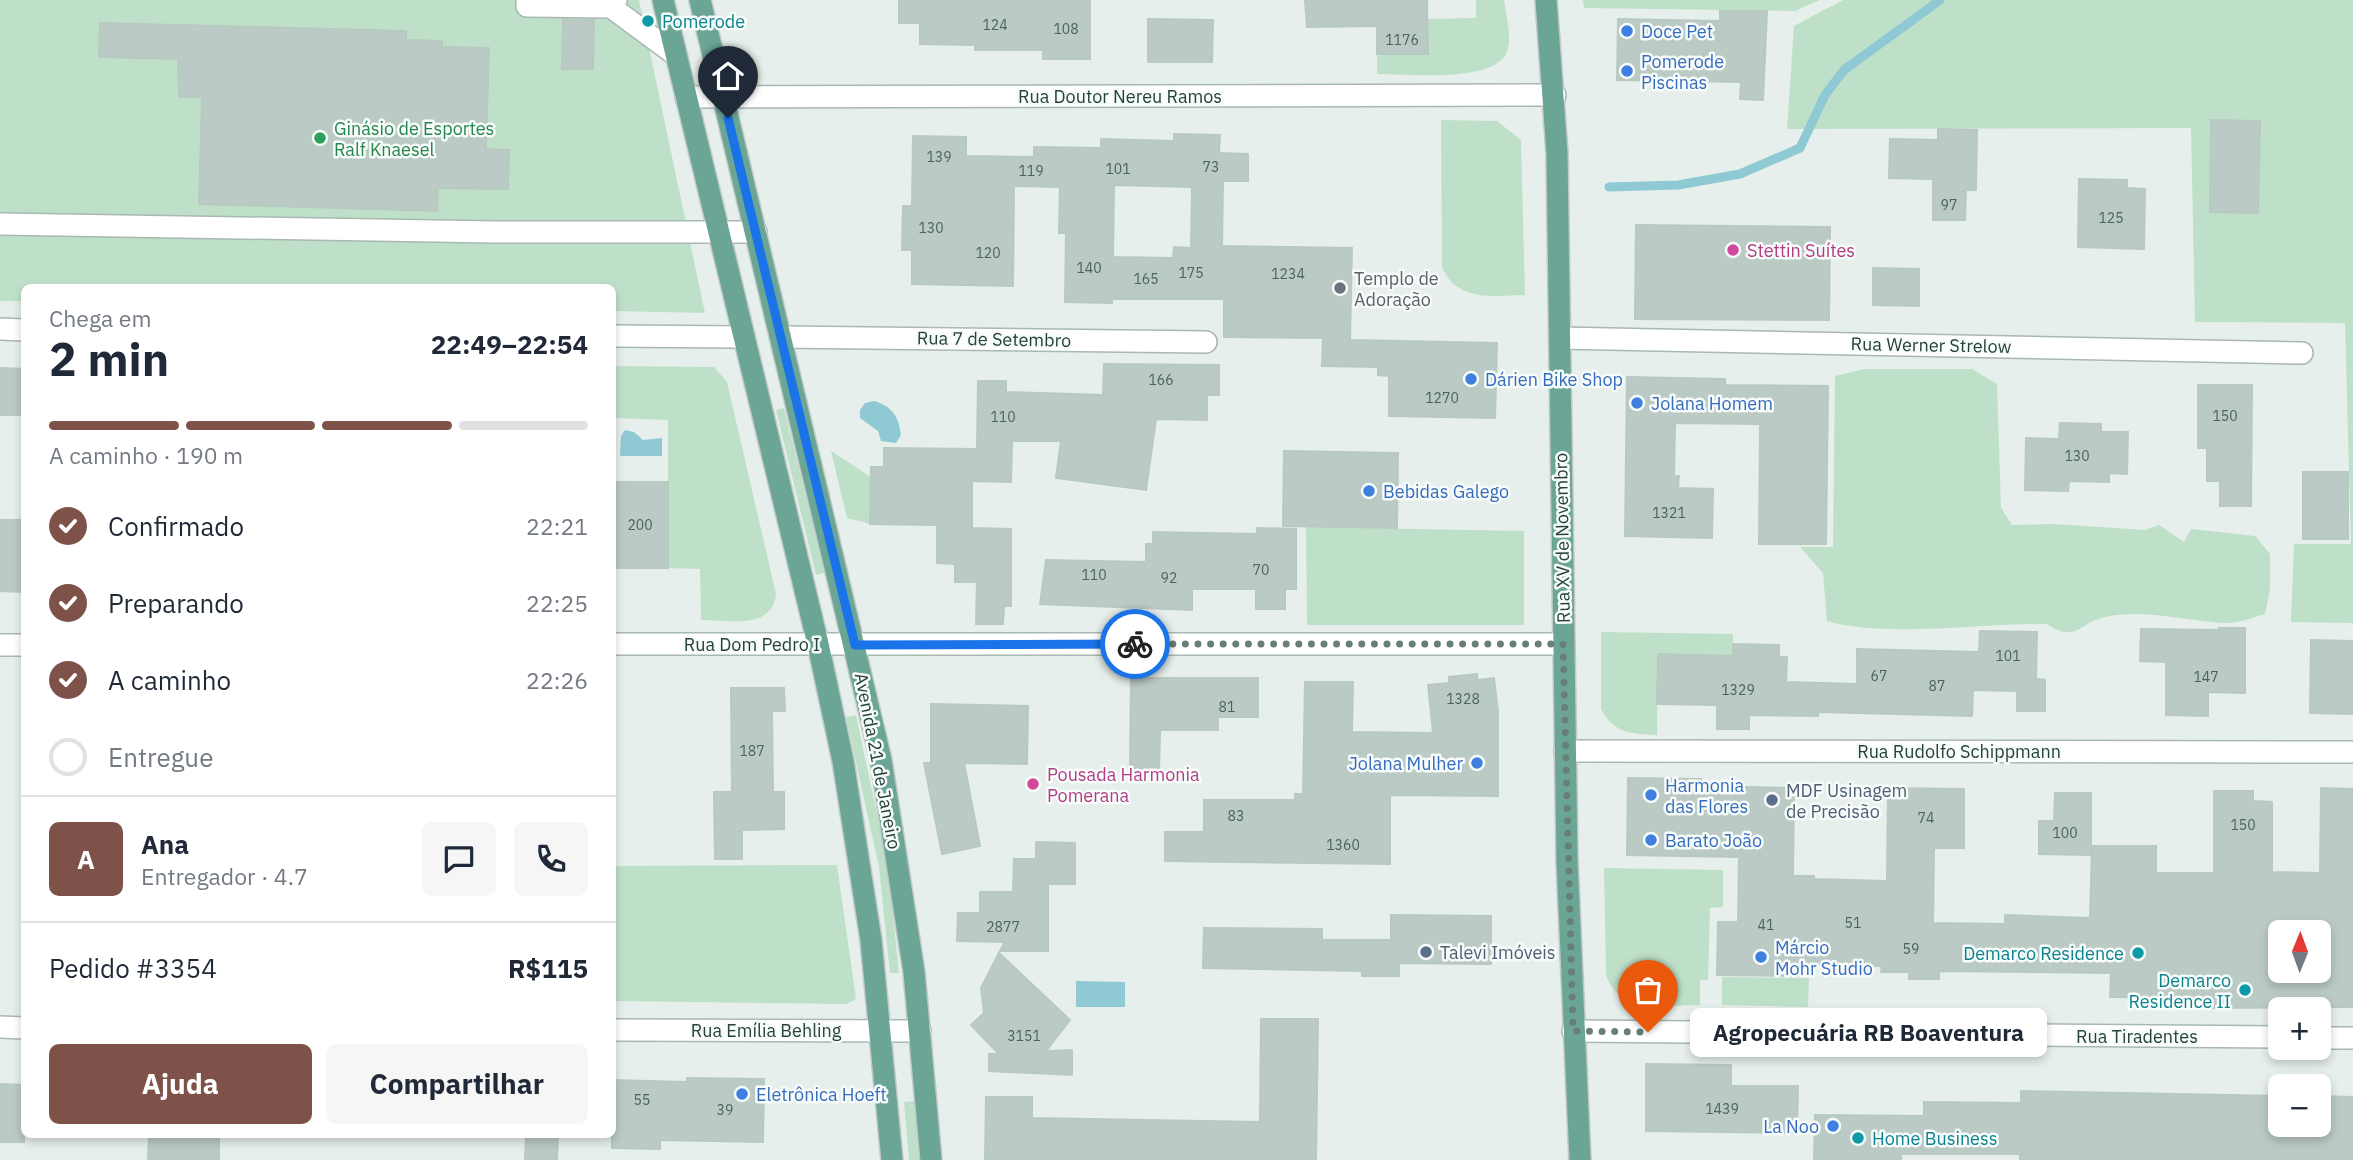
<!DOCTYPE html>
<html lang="pt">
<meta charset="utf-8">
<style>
:root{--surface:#fff;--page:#f6f6f7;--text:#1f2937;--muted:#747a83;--line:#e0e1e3;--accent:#7f5249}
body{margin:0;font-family:"IBM Plex Sans",sans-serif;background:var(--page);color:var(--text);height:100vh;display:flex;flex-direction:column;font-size:26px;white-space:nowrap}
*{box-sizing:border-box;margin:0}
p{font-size:23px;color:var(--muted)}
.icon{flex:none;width:38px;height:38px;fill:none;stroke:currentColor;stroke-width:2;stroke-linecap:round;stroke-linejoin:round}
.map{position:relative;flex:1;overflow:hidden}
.details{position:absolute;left:21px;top:284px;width:595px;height:854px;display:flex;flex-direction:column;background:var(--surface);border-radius:10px;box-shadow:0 4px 10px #0003}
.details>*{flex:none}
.needle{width:46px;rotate:1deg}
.fabs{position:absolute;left:2268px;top:920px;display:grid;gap:14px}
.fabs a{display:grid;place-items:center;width:63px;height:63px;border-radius:10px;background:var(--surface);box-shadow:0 4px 10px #0003;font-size:35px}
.pin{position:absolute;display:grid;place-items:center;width:60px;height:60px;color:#fff;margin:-72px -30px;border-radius:50% 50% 50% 0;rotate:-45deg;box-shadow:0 0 7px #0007}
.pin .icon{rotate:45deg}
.courier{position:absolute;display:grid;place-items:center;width:70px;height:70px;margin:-35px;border:5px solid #1a73e8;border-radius:50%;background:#fff;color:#222;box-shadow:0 2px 9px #0007}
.bubble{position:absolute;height:49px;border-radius:10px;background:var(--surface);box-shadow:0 4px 10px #0003;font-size:23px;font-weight:700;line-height:49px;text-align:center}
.head em{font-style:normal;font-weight:700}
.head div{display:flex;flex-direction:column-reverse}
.head{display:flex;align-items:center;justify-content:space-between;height:119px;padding:0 28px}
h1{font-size:46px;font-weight:700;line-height:52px}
.bar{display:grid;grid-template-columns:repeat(4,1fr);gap:10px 7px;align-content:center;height:84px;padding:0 28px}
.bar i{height:9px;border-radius:5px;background:var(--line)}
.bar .selected{background:var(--accent)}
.bar p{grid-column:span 4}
.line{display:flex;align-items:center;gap:18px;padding:0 28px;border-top:2px solid var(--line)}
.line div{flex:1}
.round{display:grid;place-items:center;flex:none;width:74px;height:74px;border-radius:10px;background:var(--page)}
ol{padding:0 28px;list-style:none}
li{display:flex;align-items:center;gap:21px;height:77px}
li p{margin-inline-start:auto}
li .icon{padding:7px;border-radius:50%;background:var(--accent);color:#fff;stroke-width:4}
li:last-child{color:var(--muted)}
li i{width:38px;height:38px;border:4px solid var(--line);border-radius:50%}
.primary-button{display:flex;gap:14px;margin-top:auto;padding:14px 28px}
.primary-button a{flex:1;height:80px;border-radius:10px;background:var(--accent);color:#fff;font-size:28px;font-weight:700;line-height:80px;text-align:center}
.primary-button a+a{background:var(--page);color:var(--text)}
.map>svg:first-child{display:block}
</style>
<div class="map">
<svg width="2353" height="1160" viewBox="0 0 2353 1160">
<rect width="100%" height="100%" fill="#e6efeb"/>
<path fill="#bfe0c8" d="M 0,0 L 639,0 L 705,313 L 613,311 L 612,287 L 24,287 L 24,301 L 0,301 Z
M 1476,0 L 1504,0 C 1506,16 1513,39 1506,54 C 1491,83 1406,74 1377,74 L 1377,54 L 1427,54 L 1428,19 L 1476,18 Z
M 1583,0 L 1820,0 L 1795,11 L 1584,8 Z
M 1843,0 L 2353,0 L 2353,623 L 2291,622 L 2294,544 L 2351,544 L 2345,323 L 2195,322 L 2191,128 L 1787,129 L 1794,26 Z
M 1441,120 L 1497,121 L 1521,140 L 1525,295 C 1492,296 1457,302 1442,267 Z
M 613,366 L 714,367 L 727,382 L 776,594 C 773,630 728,620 701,620 L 700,569 L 668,568 L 668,420 L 613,418 Z
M 1864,369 L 1972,369 L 1997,384 L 2001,508 L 2012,525 L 2054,524 L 2145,530 L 2159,525 L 2184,542 L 2191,529 L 2255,536 L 2270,554 L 2270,589 L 2265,614 C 2253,617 2240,623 2228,623 C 2187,622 2146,608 2105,617 C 2080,622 2076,644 2047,624 C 1984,623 1885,638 1827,621 L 1823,573 L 1800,547 L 1833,547 L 1835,376 Z
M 784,408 L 825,573 L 816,575 L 776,410 Z
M 831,451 L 871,477 L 870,524 L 847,518 Z
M 1306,527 L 1524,531 L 1524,625 L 1307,625 Z
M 1601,632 L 1733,634 L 1733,656 L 1658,654 L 1657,735 C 1632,734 1613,733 1601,709 Z
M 856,715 L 888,866 L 899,973 L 890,973 L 879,867 L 846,717 Z
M 837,865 L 856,999 L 847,1004 L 613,1001 L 613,866 Z
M 1604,868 L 1723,870 L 1723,907 L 1710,908 L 1708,980 L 1700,980 L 1700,1005 C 1665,1005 1620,1015 1606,975 Z
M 1722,977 L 1809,978 L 1808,1007 L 1722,1005 Z
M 914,1101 L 919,1160 L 909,1160 L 904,1102 Z"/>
<path fill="#8ec9d4" d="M 874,401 C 892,406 899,417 901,435 L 896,443 L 881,441 L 878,431 L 860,418 L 860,410 L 865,403 Z
M 625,430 L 634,432 L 643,440 L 662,438 L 662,456 L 620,456 L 621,436 Z
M 1076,981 L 1125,982 L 1125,1007 L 1076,1007 Z"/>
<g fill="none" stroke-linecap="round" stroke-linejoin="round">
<path stroke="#8ec9d4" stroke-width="9" d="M 1609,187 L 1678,185 L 1740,174 L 1800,148 L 1825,95 L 1844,70 L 1940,0"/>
</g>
<path fill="#bbcac4" stroke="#b8c9c2" stroke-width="2" fill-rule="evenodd" d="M 899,0 L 1090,0 L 1090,59 L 1043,59 L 1043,50 L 975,50 L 975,45 L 920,44 L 920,23 L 899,23 Z
M 1305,0 L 1427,0 L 1428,54 L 1377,54 L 1377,26 L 1307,27 Z
M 1720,11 L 1767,11 L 1763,100 L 1740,99 L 1741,82 L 1617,80 L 1618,19 L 1720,21 Z
M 1148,19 L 1213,20 L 1212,62 L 1148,62 Z
M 563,20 L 594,20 L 593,69 L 562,69 Z
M 100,23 L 406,31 L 406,40 L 442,41 L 442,47 L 489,48 L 486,149 L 509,150 L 508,189 L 438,188 L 437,211 L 199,204 L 202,97 L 179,97 L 178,59 L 99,57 Z
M 2211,120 L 2260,121 L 2258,213 L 2210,212 Z
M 1938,129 L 1977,130 L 1976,190 L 1966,190 L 1965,220 L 1933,220 L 1933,179 L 1889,178 L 1890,139 L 1938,140 Z
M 1174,134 L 1220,135 L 1219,153 L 1248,154 L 1248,181 L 1223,181 L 1222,246 L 1352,248 L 1350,340 L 1497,343 L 1495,418 L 1389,416 L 1389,376 L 1378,375 L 1378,367 L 1322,366 L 1323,338 L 1224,337 L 1224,299 L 1112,299 L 1112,303 L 1065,302 L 1066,233 L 1059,233 L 1060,187 L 1014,186 L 1013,286 L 912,284 L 912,250 L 902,250 L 903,206 L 912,206 L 913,136 L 966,137 L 966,156 L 1034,157 L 1034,147 L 1101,148 L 1101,139 L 1174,141 ZM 1114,185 L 1192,187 L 1191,248 L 1174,247 L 1173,258 L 1113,257 Z
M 2079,179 L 2127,180 L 2127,188 L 2145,189 L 2144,249 L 2078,247 Z
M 1636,225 L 1830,227 L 1829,320 L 1635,319 Z
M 1873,268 L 1919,269 L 1919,306 L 1873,305 Z
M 1104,364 L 1219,365 L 1219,395 L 1207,395 L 1207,420 L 1156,419 L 1146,490 L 1056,478 L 1061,441 L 1012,441 L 1011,482 L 972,481 L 972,528 L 1011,529 L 1011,606 L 1004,606 L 1003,624 L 976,624 L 977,582 L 955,582 L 955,564 L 937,563 L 937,525 L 870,524 L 871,467 L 884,467 L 884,448 L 977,449 L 978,381 L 1006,381 L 1006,392 L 1103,395 Z
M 0,368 L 24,369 L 24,415 L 0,415 Z
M 1627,377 L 1725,379 L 1725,385 L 1828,386 L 1826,544 L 1759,544 L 1760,424 L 1675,423 L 1674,476 L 1679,476 L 1678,488 L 1713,489 L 1712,538 L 1625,536 Z
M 2198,385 L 2252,385 L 2251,506 L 2220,506 L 2220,481 L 2207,481 L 2207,448 L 2198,448 Z
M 2060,423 L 2101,424 L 2101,432 L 2128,432 L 2127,474 L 2109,473 L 2109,482 L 2069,481 L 2068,491 L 2025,490 L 2026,438 L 2059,439 Z
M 1284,451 L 1398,453 L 1397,528 L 1283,526 Z
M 2303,472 L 2348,472 L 2348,539 L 2303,539 Z
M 612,482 L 668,482 L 668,568 L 612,568 Z
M 0,520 L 24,520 L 24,592 L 0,591 Z
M 1257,528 L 1296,529 L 1296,589 L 1285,589 L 1285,609 L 1256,609 L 1256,589 L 1192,589 L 1192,610 L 1040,604 L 1046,560 L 1146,562 L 1146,544 L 1153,544 L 1153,532 L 1257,534 Z
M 2219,628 L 2245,628 L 2245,693 L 2208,692 L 2208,716 L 2166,715 L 2166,662 L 2140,661 L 2141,629 L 2219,630 Z
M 1980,631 L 2037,632 L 2036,679 L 2045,680 L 2045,711 L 2017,711 L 2017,691 L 1973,690 L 1972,716 L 1818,712 L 1818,716 L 1749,715 L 1749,729 L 1717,729 L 1717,705 L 1657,704 L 1658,654 L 1733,656 L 1733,644 L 1779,645 L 1779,657 L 1787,657 L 1786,682 L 1857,684 L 1857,649 L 1979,652 Z
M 2311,640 L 2353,641 L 2353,714 L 2310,713 Z
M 1477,674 L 1477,680 L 1494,678 L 1498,711 L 1498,796 L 1390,795 L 1390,864 L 1165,861 L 1165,832 L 1204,832 L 1204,800 L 1295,800 L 1295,794 L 1303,794 L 1305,682 L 1353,682 L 1352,732 L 1433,733 L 1428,685 L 1449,683 L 1449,677 Z
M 1131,678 L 1258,678 L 1258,717 L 1218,717 L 1218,730 L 1160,730 L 1159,770 L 1130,769 Z
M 731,688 L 784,688 L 785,711 L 772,711 L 773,792 L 784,792 L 784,829 L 742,830 L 742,859 L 715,859 L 714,792 L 732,792 Z
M 931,704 L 1028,706 L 1027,764 L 964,763 L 980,846 L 942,854 L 924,763 L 931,763 Z
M 1628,778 L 1701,779 L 1701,786 L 1794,788 L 1793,876 L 1814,876 L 1814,879 L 1887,881 L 1888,788 L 1964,789 L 1964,848 L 1934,848 L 1933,923 L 2005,924 L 2005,915 L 2090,918 L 2092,846 L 2156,846 L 2156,873 L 2214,873 L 2214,791 L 2253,791 L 2253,801 L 2272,802 L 2272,872 L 2320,873 L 2321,788 L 2353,789 L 2353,1007 L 2207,1008 L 2207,998 L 2110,997 L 2111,973 L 1939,971 L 1939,979 L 1909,979 L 1909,972 L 1881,972 L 1882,966 L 1803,964 L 1803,976 L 1717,975 L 1718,922 L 1738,922 L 1739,857 L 1627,855 ZM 2280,933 L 2319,933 L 2319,971 L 2280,971 Z
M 2055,793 L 2091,793 L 2091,855 L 2039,854 L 2039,821 L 2054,821 Z
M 1036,842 L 1075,843 L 1075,884 L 1048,884 L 1048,951 L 1000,951 L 1005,942 L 957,941 L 958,913 L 980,913 L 980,892 L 1013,892 L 1014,859 L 1036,859 Z
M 1391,915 L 1491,916 L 1491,964 L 1399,963 L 1399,976 L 1362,976 L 1362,971 L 1203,968 L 1204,928 L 1322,929 L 1322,940 L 1391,940 Z
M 999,953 L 1070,1020 L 1046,1051 L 1072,1050 L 1072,1075 L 989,1071 L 989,1054 L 999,1054 L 971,1025 L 984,1013 L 981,988 Z
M 1261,1019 L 1318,1019 L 1316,1160 L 985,1160 L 986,1097 L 1032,1097 L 1032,1118 L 1260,1122 Z
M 1646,1064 L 1731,1065 L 1731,1086 L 1798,1086 L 1797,1133 L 1646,1131 Z
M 687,1078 L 764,1079 L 763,1142 L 660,1140 L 660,1149 L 612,1148 L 612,1080 L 687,1082 Z
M 0,1084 L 24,1085 L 24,1142 L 0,1142 Z
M 2021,1091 L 2280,1096 L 2280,1125 L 2319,1125 L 2319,1096 L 2353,1097 L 2353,1160 L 2020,1160 L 2020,1154 L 1901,1154 L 1901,1160 L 1814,1160 L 1815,1115 L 1924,1116 L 1924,1102 L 2021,1103 Z
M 149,1134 L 219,1134 L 219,1160 L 148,1160 Z
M 526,1134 L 558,1134 L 557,1160 L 525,1160 Z"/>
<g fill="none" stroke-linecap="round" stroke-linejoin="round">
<defs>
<path id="minor" d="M 527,0 L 527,6 L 611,7
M 616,0 L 611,7 L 676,55
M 686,97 L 1555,95
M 0,224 L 495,232 L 756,232
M 0,329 L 24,330
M 612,336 L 744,337
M 781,337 L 1206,342
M 1560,338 L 2302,353
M 612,644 L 1563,644
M 0,645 L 24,645
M 1565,751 L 2353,752
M 0,1027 L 24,1028
M 612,1030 L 920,1031
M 1573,1031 L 2280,1037
M 2319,1038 L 2353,1038"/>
<path id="major" d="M 663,0 L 818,644 L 843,761 L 871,940 L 892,1160
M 700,0 L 881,760 L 914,972 L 931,1160
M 1546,0 L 1557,153 L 1567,860 L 1580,1160"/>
</defs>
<use href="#minor" stroke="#a8b8b2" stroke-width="24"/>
<use href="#major" stroke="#c2cac8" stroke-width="24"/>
<use href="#minor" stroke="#fff" stroke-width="21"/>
<use href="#major" stroke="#6aa596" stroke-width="21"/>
</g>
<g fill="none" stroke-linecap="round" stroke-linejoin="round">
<path stroke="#687f78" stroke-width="7" stroke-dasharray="0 12.6" d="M 1135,644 L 1563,644 L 1573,1031 L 1648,1032"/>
<path stroke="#1a73e8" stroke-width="9" d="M 728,118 L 855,645 L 1135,644"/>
</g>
<g fill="#0f9aa8" stroke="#f7fbf9" stroke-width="2.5">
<circle cx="648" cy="21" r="7"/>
<circle cx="2138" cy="953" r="7"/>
<circle cx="2245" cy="990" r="7"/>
<circle cx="1858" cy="1138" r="7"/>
</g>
<g fill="#3f7fe0" stroke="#f7fbf9" stroke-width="2.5">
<circle cx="1627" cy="31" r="7"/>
<circle cx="1627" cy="71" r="7"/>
<circle cx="1471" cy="379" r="7"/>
<circle cx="1637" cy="403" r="7"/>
<circle cx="1369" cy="491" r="7"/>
<circle cx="1477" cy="763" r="7"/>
<circle cx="1651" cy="795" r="7"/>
<circle cx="1651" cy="840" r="7"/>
<circle cx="1761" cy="957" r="7"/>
<circle cx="742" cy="1094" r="7"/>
<circle cx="1833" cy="1126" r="7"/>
</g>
<circle fill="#2e9e5b" stroke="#f7fbf9" stroke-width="2.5" cx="320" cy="138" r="7"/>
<g fill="#d1479c" stroke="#f7fbf9" stroke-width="2.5">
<circle cx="1733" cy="250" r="7"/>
<circle cx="1033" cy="784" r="7"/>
</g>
<circle fill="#6b7280" stroke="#f7fbf9" stroke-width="2.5" cx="1340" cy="288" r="7"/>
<g fill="#5c6f8a" stroke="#f7fbf9" stroke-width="2.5">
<circle cx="1772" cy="800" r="7"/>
<circle cx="1426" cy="952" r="7"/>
</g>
<g text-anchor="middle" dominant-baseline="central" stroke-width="5" stroke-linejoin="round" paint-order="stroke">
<g font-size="14" fill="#4a645c">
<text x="995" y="25">124</text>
<text x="1066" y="29">108</text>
<text x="1402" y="40">1176</text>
<text x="939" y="157">139</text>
<text x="1211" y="167">73</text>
<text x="1118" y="169">101</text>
<text x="1031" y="171">119</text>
<text x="1949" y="205">97</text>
<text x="2111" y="218">125</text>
<text x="931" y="228">130</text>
<text x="988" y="253">120</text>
<text x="1089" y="268">140</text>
<text x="1191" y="273">175</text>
<text x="1288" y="274">1234</text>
<text x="1146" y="279">165</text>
<text x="1161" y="380">166</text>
<text x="1442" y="398">1270</text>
<text x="2225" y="416">150</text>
<text x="1003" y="417">110</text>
<text x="2077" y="456">130</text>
<text x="1669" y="513">1321</text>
<text x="640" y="525">200</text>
<text x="1261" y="570">70</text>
<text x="1094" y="575">110</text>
<text x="1169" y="578">92</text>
<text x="2008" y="656">101</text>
<text x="1879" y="676">67</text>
<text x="2206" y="677">147</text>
<text x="1937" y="686">87</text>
<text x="1738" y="690">1329</text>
<text x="1463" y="699">1328</text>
<text x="1227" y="707">81</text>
<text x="752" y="751">187</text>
<text x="1236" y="816">83</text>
<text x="1926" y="818">74</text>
<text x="2243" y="825">150</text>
<text x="2065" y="833">100</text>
<text x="1343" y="845">1360</text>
<text x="1853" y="923">51</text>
<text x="1766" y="925">41</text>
<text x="1003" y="927">2877</text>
<text x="1911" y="949">59</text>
<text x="1024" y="1036">3151</text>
<text x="642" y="1100">55</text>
<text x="1722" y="1109">1439</text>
<text x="725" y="1110">39</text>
</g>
<g font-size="18" fill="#0d838f" stroke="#f7fbf9" text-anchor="start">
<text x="662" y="21">Pomerode</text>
<text x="2124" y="953" text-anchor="end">Demarco Residence</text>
<text x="2231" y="980" text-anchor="end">Demarco<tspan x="2231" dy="21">Residence II</tspan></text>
<text x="1872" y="1138">Home Business</text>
</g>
<g font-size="18" fill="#366cbe" stroke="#f7fbf9" text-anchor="start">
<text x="1641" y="31">Doce Pet</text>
<text x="1641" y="61">Pomerode<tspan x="1641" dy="21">Piscinas</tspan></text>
<text x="1485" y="379">Dárien Bike Shop</text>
<text x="1651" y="403">Jolana Homem</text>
<text x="1383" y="491">Bebidas Galego</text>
<text x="1463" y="763" text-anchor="end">Jolana Mulher</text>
<text x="1665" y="785">Harmonia<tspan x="1665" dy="21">das Flores</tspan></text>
<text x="1665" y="840">Barato João</text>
<text x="1775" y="947">Márcio<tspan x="1775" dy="21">Mohr Studio</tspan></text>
<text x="756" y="1094">Eletrônica Hoeft</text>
<text x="1819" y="1126" text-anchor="end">La Noo</text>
</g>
<g font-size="18" fill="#24423a" stroke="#f7fbf9">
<text x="1120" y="96">Rua Doutor Nereu Ramos</text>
<text transform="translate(994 339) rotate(1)">Rua 7 de Setembro</text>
<text transform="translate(1931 345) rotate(1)">Rua Werner Strelow</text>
<text transform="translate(1562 538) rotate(-91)">Rua XV de Novembro</text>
<text x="752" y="644">Rua Dom Pedro I</text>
<text x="1959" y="751">Rua Rudolfo Schippmann</text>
<text transform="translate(878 761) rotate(79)">Avenida 21 de Janeiro</text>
<text x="766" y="1030">Rua Emília Behling</text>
<text x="2137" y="1036">Rua Tiradentes</text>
</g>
<g font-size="18" fill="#27864d" stroke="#f7fbf9" text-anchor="start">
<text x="334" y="128">Ginásio de Esportes<tspan x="334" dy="21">Ralf Knaesel</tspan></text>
</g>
<g font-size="18" fill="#b23c85" stroke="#f7fbf9" text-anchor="start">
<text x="1747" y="250">Stettin Suítes</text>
<text x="1047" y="774">Pousada Harmonia<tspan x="1047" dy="21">Pomerana</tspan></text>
</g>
<g font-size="18" fill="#5b616d" stroke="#f7fbf9" text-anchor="start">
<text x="1354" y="278">Templo de<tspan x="1354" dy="21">Adoração</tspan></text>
</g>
<g font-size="18" fill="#4e5e75" stroke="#f7fbf9" text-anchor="start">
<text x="1786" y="790">MDF Usinagem<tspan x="1786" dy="21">de Precisão</tspan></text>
<text x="1440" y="952">Talevi Imóveis</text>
</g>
</g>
</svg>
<div class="fabs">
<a><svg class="needle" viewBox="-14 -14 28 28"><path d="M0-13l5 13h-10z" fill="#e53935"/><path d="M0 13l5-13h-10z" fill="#747a83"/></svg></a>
<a>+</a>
<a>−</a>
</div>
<div class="pin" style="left:1648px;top:1032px;background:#ea580c"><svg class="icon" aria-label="bag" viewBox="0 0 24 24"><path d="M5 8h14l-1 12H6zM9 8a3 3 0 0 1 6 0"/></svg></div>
<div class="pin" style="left:728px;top:118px;background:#1f2937"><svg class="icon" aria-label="home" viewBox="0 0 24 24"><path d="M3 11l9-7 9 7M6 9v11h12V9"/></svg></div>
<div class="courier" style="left:1135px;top:644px"><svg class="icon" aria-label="bike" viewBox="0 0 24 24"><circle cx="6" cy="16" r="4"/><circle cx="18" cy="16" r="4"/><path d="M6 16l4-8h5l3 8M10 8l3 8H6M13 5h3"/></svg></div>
<div class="bubble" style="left:1690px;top:1008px;width:357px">Agropecuária RB Boaventura</div>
<section class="details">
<div class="head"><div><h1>2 min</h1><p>Chega em</p></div><em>22:49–22:54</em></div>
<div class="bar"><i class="selected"></i><i class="selected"></i><i class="selected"></i><i></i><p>A caminho · 190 m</p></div>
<ol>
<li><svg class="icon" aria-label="check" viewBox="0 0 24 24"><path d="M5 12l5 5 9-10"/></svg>Confirmado<p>22:21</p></li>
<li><svg class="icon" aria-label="check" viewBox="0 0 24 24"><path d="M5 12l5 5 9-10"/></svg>Preparando<p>22:25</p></li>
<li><svg class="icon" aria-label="check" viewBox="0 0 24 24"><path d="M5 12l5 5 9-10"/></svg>A caminho<p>22:26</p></li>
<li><i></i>Entregue</li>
</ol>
<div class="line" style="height:126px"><b class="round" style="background:var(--accent);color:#fff">A</b><div><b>Ana</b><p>Entregador · 4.7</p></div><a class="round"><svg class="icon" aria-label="chat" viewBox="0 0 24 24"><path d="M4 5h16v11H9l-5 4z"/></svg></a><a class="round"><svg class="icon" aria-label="phone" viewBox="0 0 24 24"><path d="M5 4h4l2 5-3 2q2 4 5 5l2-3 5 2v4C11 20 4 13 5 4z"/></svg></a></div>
<div class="line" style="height:91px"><div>Pedido #3354</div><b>R$115</b></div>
<div class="primary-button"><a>Ajuda</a><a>Compartilhar</a></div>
</section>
</div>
